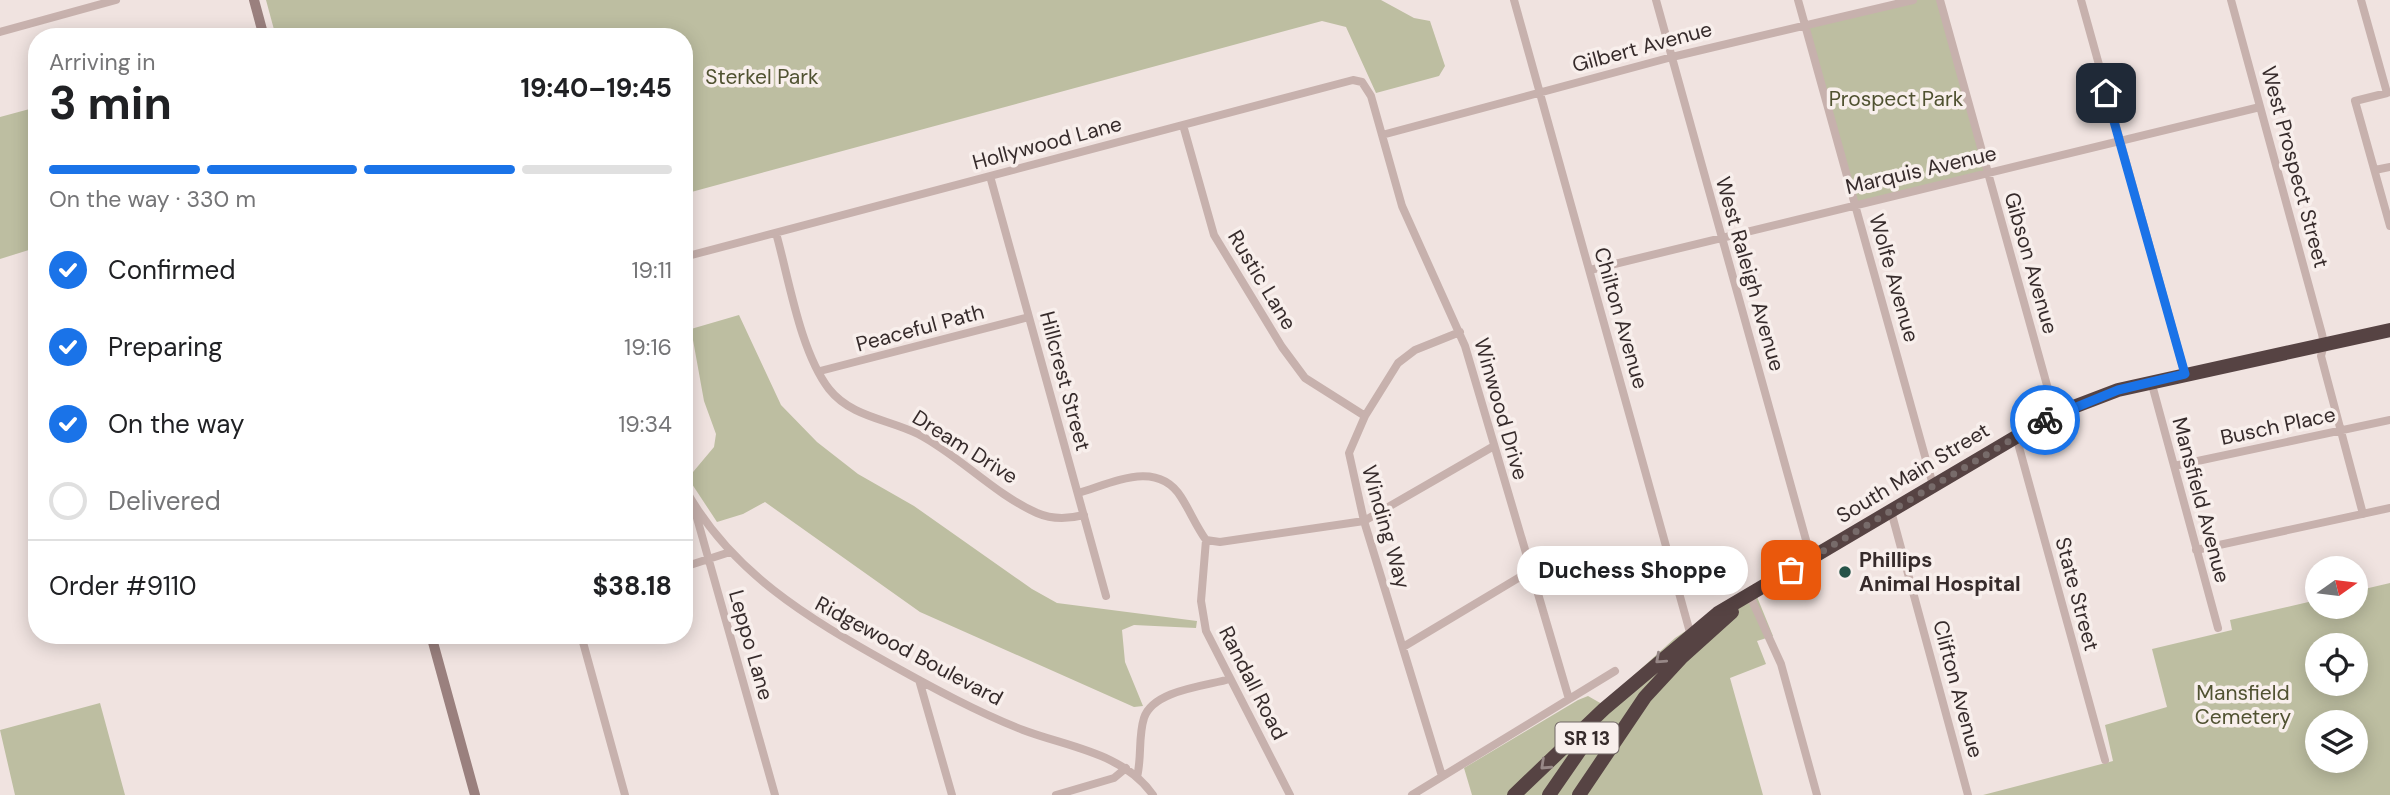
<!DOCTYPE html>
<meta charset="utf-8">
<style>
:root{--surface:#fff;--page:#f2f2f2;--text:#202124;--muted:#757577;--line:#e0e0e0;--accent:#1a73e8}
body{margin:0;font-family:"DM Sans",sans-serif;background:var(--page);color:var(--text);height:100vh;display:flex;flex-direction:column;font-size:26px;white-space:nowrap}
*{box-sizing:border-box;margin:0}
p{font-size:23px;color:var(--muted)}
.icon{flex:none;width:38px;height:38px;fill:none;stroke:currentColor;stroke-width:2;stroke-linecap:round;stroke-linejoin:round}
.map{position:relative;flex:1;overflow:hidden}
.panel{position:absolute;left:28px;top:28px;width:665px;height:616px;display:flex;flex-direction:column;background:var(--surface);border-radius:28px;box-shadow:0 4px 18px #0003}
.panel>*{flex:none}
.needle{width:46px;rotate:76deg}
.tools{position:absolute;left:2305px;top:556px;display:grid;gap:14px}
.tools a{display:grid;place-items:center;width:63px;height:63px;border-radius:50%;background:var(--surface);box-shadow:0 4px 18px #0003;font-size:35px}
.pin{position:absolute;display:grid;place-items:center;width:60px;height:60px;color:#fff;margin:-30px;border-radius:14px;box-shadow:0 4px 10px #0006}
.courier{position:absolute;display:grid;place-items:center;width:70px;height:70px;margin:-35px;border:5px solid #1a73e8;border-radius:50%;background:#fff;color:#222;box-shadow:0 2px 9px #0007}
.bubble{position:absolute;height:49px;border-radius:24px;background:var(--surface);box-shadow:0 4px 18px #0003;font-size:23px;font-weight:700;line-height:49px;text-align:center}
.headline em{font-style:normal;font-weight:700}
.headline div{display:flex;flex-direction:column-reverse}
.headline{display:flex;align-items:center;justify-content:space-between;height:119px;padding:0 21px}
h1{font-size:46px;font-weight:700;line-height:52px}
.bar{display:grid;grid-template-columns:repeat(4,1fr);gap:10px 7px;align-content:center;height:84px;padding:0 21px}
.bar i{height:9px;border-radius:5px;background:var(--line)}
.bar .on{background:var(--accent)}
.bar p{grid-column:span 4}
.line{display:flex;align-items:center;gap:18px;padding:0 21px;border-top:2px solid var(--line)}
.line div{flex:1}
ol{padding:0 21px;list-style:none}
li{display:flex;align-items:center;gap:21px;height:77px}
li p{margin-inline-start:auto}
li .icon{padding:7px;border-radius:50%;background:var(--accent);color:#fff;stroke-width:4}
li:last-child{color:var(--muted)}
li i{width:38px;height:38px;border:4px solid var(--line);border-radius:50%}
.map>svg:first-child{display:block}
</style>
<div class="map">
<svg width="2390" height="795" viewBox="0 0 2390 795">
<rect width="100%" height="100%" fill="#f0e3e0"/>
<path fill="#bdbea1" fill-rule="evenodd" d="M 266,0 L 1381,0 L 1414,18 L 1430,21 L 1445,66 L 1439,76 L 1376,93 L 1346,27 L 1322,21 L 684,194 L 684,37 L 276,37 Z
M 1913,0 L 1940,0 L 1988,173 L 1855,204 L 1805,25 Z
M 37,107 L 37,251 L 32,249 L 0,259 L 0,117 Z
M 739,315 L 781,405 L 817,442 L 858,474 L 914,506 L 1032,589 L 1057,603 L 1197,621 L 1196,628 L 1134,625 L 1122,630 L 1125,662 L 1143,706 L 1134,707 L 920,612 L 765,502 L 743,514 L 717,522 L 688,478 L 714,447 L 716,434 L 704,401 L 691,329 Z
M 2390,583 L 2390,795 L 1983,795 L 2113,761 L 2105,725 L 2167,707 L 2152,649 L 2232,630 L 2230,620 L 2317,600 L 2317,607 L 2356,607 L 2356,591 ZM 2317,646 L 2356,646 L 2356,684 L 2317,684 ZM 2317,723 L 2356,723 L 2356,761 L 2317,761 Z
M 1753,587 L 1773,636 L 1757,641 L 1766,664 L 1730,678 L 1763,795 L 1472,795 L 1464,768 L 1578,700 L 1588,696 L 1602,704 L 1675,638 Z
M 100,703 L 125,795 L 15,795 L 0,730 Z"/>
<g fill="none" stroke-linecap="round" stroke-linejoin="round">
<path stroke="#c7b1ad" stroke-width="8" d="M 1514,0 L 1691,636
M 1656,0 L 1811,558
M 1798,0 L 1933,485
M 1940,0 L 2055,414
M 2081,0 L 2185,374
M 2231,0 L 2322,334 L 2324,344 L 2321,356 L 2363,514
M 2361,0 L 2387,93 L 2355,101 L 2390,226
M 0,32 L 116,0
M 1183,125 L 1214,235 L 1282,347 L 1305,378 L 1365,416
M 1382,135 L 1672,57 L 1913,0
M 2375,170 L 2390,167
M 990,176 L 1106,596
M 776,233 C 789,279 800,351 829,389 C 851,417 888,419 918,434 C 960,456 994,494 1037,513 C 1053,520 1068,519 1084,515
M 684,257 L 1353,80 L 1362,82 L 1371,96 L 1402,206 L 1465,346 L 1569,699
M 1590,270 L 2260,107
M 820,371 L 1029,317
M 2151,381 L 2218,628
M 2016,436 L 2105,760
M 2174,466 L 2390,420
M 684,487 C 730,572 808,618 890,664 C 933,688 977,712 1023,730 C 1068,747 1124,753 1153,795
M 1078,493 C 1113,483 1157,459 1181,497 C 1190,511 1196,526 1206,540 L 1220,542 L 1364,521 L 1494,446
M 695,511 L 775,795
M 1891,511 L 1968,795
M 1206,540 L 1201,601 L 1206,631 L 1290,795
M 2196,550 L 2390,508
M 684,567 L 730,552
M 1750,596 L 1781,664 L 1817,795
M 581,635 L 625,795
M 432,639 L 446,635
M 1403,647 L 1530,571
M 919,680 L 952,795
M 1442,776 L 1364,521 L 1349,453 L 1365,416 L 1398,363 L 1415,350 L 1460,332
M 1137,777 C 1142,757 1138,737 1144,718 C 1153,690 1206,686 1230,679
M 1056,795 L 1114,778 L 1126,768
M 1412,795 L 1615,671"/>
<path stroke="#9a807e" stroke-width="10" d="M 254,0 L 264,37
M 431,635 L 475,795"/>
<path stroke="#564343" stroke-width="14" d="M 1514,795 L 1604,709 L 1718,613 L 2055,414 L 2118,390 L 2390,330
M 1549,795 L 1596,727
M 1579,795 L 1645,697 L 1682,657 L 1732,612"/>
</g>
<defs><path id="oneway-chevron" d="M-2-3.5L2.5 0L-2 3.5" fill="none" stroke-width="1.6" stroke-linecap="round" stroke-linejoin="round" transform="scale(1.75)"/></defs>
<g stroke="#978887">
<use href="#oneway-chevron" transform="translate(1660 659) rotate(138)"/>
<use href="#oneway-chevron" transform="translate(1545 765) rotate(137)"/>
</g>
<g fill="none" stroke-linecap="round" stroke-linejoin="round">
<path stroke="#776b6a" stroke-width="7" stroke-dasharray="0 12.6" d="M 1791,570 L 2045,420"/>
<path stroke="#1a73e8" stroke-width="9" d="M 2045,420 L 2118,390 L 2185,374 L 2106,93"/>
</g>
<circle fill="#255348" stroke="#f8efec" stroke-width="2.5" cx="1845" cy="572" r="7"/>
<g text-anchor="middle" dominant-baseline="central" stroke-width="7" stroke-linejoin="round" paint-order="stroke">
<rect fill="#f8efec" stroke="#706665" stroke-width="2" x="1555.5" y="722.5" width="63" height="31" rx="5"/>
<g font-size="19" font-weight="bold" fill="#362b2b">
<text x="1587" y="738">SR 13</text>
</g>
<g font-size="21" fill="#362b2b" stroke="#f8efec">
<text transform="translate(1642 47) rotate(-15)">Gilbert Avenue</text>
<text transform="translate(1047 143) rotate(-15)">Hollywood Lane</text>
<text transform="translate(2295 167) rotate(75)">West Prospect Street</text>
<text transform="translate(1921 170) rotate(-13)">Marquis Avenue</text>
<text transform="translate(2031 263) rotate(74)">Gibson Avenue</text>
<text transform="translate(1750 274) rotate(74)">West Raleigh Avenue</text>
<text transform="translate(1894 278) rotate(74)">Wolfe Avenue</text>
<text transform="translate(1262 280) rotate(59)">Rustic Lane</text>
<text transform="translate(1621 318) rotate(74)">Chilton Avenue</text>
<text transform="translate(920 328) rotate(-15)">Peaceful Path</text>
<text transform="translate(1065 381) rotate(75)">Hillcrest Street</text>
<text transform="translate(1501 409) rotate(74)">Winwood Drive</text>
<text transform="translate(2278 426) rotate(-12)">Busch Place</text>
<text transform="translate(965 447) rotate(32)">Dream Drive</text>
<text transform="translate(1913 473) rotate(-31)">South Main Street</text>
<text transform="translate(2201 500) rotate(75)">Mansfield Avenue</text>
<text transform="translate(1386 527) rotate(74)">Winding Way</text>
<text transform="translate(2077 594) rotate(75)">State Street</text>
<text transform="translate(751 645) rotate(74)">Leppo Lane</text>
<text transform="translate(909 651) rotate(28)">Ridgewood Boulevard</text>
<text transform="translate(1253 683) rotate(63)">Randall Road</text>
<text transform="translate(1958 689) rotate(75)">Clifton Avenue</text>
</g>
<g font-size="21" fill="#505231" stroke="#f8efec">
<text x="762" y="77">Sterkel Park</text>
<text x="1896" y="99">Prospect Park</text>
<text x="2243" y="693">Mansfield<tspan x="2243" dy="24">Cemetery</tspan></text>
</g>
<g font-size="21" font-weight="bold" fill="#362b2b" stroke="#f8efec" text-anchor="start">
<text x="1859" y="560">Phillips<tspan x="1859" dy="24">Animal Hospital</tspan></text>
</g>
</g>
</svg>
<div class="tools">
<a><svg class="needle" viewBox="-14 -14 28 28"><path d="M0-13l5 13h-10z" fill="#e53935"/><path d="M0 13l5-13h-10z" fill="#757577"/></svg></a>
<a><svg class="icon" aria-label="locate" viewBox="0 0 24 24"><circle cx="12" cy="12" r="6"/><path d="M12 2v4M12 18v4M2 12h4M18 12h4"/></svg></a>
<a><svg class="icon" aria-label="layers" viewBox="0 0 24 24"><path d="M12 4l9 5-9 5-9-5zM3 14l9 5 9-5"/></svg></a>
</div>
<div class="pin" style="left:1791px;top:570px;background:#ea580c"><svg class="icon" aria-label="bag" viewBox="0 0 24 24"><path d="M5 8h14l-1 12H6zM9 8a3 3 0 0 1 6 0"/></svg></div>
<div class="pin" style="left:2106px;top:93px;background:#1f2937"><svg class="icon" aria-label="home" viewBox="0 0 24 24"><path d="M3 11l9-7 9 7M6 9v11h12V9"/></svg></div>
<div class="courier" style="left:2045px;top:420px"><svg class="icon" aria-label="bike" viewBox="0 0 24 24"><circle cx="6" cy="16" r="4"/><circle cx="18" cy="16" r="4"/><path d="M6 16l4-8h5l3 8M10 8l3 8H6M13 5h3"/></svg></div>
<div class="bubble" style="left:1517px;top:546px;width:231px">Duchess Shoppe</div>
<section class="panel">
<div class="headline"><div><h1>3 min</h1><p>Arriving in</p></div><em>19:40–19:45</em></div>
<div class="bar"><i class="on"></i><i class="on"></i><i class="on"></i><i></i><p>On the way · 330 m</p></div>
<ol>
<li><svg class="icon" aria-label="check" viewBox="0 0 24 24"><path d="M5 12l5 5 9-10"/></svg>Confirmed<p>19:11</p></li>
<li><svg class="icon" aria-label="check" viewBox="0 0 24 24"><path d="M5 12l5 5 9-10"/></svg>Preparing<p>19:16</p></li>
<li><svg class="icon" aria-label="check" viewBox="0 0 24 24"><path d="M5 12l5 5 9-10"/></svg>On the way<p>19:34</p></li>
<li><i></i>Delivered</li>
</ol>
<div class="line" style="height:91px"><div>Order #9110</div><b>$38.18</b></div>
</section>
</div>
